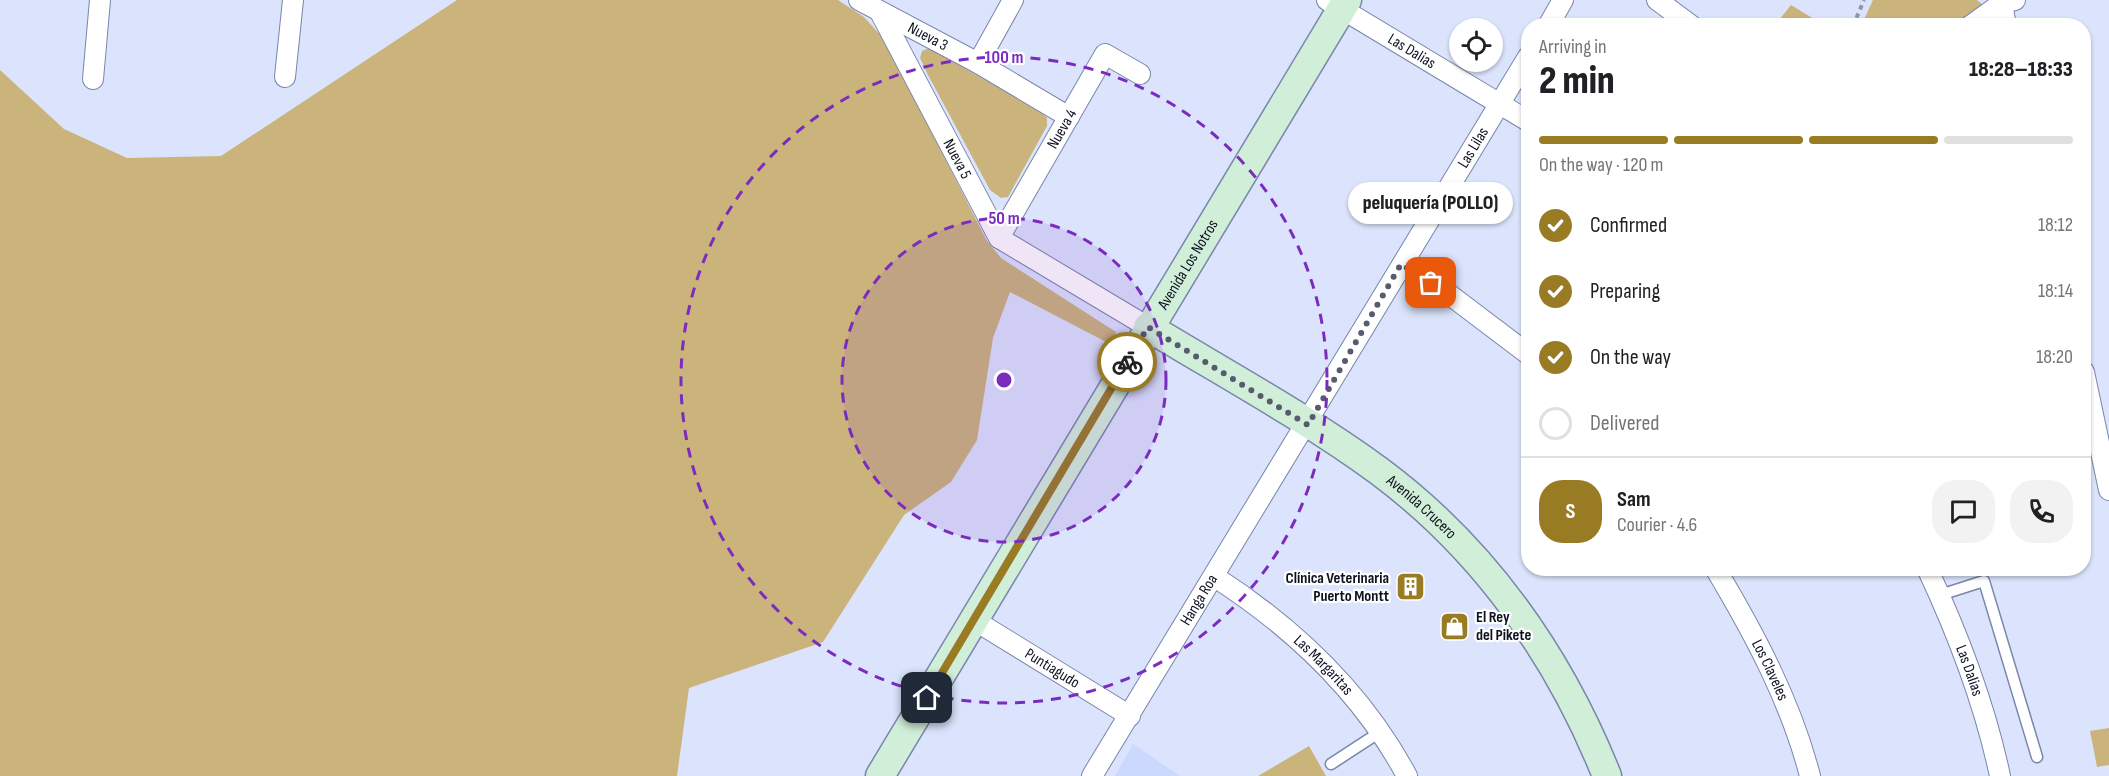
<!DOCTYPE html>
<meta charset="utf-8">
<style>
:root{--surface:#fff;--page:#f2f2f2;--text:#202124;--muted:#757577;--line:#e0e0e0;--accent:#987b23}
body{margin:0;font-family:"Sofia Sans Condensed",sans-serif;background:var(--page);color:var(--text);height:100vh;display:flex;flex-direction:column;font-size:22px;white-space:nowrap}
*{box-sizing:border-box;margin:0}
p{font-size:20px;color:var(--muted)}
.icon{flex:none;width:33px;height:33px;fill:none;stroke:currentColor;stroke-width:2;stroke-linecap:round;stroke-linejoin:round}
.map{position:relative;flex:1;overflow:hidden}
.drawer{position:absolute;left:1521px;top:18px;width:570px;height:558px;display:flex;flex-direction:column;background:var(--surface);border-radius:24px;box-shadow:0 2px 4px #0004}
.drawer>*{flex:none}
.fabs{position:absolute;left:1449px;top:18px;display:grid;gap:12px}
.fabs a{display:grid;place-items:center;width:54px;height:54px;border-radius:50%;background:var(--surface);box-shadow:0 2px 4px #0004;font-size:30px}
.pin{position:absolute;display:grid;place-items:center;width:51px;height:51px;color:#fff;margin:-26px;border-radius:12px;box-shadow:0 3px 9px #0006}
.courier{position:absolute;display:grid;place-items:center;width:60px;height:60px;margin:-30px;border:4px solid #987b23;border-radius:50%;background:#fff;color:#222;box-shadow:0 2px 8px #0007}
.bubble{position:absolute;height:42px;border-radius:21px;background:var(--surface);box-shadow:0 2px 4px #0004;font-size:20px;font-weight:800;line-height:42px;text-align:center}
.headline em{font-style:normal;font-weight:800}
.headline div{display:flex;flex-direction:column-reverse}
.headline{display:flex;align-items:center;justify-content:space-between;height:102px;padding:0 18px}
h1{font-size:39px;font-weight:800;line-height:45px}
.bar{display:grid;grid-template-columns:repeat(4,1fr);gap:9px 6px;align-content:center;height:72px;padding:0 18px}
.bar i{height:8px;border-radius:4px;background:var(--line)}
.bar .active{background:var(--accent)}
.bar p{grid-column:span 4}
.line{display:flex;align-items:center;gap:15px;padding:0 18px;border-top:2px solid var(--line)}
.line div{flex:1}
.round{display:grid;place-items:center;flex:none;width:63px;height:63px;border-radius:24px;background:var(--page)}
ol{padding:0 18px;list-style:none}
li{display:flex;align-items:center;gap:18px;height:66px}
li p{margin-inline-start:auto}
li .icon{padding:6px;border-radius:50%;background:var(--accent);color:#fff;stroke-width:4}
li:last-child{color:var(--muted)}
li i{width:33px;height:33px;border:3px solid var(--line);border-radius:50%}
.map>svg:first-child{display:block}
</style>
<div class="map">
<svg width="2109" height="776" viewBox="0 0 2109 776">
<rect width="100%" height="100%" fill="#dbe4fc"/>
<path fill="#cbd9fe" d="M 1133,744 L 1180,776 L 1115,776 Z"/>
<path fill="#cab47c" d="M 457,0 L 838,0 L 864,17 L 884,39 L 987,241 L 1001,258 L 1116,332 L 1110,344 L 1010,292 L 993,338 L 977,440 L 951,482 L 904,515 L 823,642 L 689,688 L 677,776 L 0,776 L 0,70 L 64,129 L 127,158 L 221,156 Z
M 1873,0 L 1977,0 L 1983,5 L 1973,18 L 1960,25 L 1861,26 Z
M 1791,5 L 1824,25 L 1775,25 Z
M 929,48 L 1041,112 L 1047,118 L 1047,126 L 1008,197 L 1001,198 L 990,190 L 928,75 L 920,58 L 922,51 Z
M 2109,728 L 2109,765 L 2097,767 L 2090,731 Z
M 1309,746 L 1326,776 L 1258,776 Z"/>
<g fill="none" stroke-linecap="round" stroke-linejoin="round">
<defs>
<path id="service" d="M 1940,595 L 1984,581 L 2037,757
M 1331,764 L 1380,732"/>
<g id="minor">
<path id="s1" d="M 859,0 L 978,63 L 1069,117"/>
<path id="s2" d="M 1327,0 L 1528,121"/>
<path d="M 1657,0 L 1692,26"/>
<path d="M 2002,3 L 2006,26"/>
<path id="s3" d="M 880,12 L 999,238 L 1148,327"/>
<path d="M 1548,26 L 1563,0"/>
<path d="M 1970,26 L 2002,3 L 2015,0"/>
<path d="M 978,63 L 1013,0"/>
<path d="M 285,77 L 293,0"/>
<path d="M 93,79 L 100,0"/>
<path id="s4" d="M 999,238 L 1105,54 L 1140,74"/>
<path d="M 1402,265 L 1446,292 L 1528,354"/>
<path d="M 2084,372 L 2109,490"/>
<path id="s5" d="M 1715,568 C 1754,633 1791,702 1810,776"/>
<path id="s6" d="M 1927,568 C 1958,634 1985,705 2000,776"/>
<path id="s7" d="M 1215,577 C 1294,628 1362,692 1407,776"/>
<path id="s8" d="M 974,620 L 1130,716"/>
<path id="s9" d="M 1092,776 L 1528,57"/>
</g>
<g id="secondary">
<path id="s10" d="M 1148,327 C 1224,373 1308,419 1379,471 C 1484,549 1559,656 1607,776"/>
<path id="s11" d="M 880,776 L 1347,0"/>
</g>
</defs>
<use href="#service" stroke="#7986ab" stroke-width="13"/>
<use href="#minor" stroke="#7986ab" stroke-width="22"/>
<use href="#secondary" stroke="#7986ab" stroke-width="31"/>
<path stroke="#8f96aa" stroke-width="4" stroke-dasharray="4.5 4.5" stroke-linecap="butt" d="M 1853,26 L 1864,0"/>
<use href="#service" stroke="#fff" stroke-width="10"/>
<use href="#minor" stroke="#fff" stroke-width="20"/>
<use href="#secondary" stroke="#d1efd8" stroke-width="28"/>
</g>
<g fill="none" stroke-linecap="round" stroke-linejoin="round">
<path stroke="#565c6d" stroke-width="6" stroke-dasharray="0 10.8" d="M 1127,362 L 1148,327 L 1308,425 L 1401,264 L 1431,283"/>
<path stroke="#987b23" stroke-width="8" d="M 927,698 L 1127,362"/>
</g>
<circle cx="1004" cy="380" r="162" fill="#7b2cbf" fill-opacity=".12"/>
<g fill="none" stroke="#7b2cbf" stroke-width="3" stroke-dasharray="10 8">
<circle cx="1004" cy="380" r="162"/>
<circle cx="1004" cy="380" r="323"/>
</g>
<defs>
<symbol id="building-square" viewBox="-11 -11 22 22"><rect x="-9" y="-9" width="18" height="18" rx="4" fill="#987b23" stroke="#fff"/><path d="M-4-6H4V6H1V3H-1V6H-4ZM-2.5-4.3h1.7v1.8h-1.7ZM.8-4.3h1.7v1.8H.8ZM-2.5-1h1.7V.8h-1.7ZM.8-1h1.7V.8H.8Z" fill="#fff"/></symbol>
<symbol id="shop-square" viewBox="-11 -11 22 22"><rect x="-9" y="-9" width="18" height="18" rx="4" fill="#987b23" stroke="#fff"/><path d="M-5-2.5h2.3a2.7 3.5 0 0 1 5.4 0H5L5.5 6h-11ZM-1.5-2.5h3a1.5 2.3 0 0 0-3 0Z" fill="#fff"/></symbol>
</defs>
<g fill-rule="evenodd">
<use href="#building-square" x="1394" y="570" width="33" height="33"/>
<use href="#shop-square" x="1438" y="610" width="33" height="33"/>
</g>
<g text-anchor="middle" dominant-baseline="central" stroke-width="4.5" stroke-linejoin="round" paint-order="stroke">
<g font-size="16" fill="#0e1220" stroke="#fff">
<text stroke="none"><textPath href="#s1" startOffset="78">Nueva 3</textPath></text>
<text stroke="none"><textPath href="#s2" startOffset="99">Las Dalias</textPath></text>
<text stroke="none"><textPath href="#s4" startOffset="126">Nueva 4</textPath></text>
<text stroke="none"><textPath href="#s9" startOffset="735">Las Lilas</textPath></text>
<text stroke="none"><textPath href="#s3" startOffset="166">Nueva 5</textPath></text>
<text stroke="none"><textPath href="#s11" startOffset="597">Avenida Los Notros</textPath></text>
<text stroke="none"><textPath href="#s10" startOffset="328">Avenida Crucero</textPath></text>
<text stroke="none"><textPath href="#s9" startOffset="206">Hanga Roa</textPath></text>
<text stroke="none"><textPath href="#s7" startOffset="140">Las Margaritas</textPath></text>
<text stroke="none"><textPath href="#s8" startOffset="92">Puntiagudo</textPath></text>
<text stroke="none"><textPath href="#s5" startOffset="116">Los Claveles</textPath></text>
<text stroke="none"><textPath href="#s6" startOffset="111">Las Dalias</textPath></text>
</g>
<g font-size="16" font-weight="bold" fill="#0e1220" stroke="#fff" text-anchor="end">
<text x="1389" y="578">Clínica Veterinaria<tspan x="1389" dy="18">Puerto Montt</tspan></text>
<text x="1476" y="617" text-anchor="start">El Rey<tspan x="1476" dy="18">del Pikete</tspan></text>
</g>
</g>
<circle cx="1004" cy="380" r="9" fill="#7b2cbf" stroke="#fff" stroke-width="3"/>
<g font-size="18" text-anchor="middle" font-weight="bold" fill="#7b2cbf" stroke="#fff" stroke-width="4.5" stroke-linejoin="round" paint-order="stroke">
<text x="1004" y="63">100 m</text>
<text x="1004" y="224">50 m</text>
</g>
</svg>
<div class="fabs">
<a><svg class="icon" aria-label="locate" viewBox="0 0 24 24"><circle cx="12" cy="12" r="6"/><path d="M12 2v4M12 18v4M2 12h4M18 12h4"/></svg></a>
</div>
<div class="pin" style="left:1431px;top:283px;background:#ea580c"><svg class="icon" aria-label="bag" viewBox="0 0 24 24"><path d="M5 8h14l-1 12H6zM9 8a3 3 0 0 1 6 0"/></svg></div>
<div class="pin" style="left:927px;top:698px;background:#1f2937"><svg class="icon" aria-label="home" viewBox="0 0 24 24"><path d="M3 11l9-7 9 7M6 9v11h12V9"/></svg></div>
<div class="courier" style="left:1127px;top:362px"><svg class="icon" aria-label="bike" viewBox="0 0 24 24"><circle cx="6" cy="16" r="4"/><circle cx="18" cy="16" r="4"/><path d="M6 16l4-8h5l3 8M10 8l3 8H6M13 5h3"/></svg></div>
<div class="bubble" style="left:1348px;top:182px;width:165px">peluquería (POLLO)</div>
<section class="drawer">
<div class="headline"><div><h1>2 min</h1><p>Arriving in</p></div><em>18:28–18:33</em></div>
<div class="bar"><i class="active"></i><i class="active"></i><i class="active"></i><i></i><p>On the way · 120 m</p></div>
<ol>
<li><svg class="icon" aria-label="check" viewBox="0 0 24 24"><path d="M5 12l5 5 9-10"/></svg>Confirmed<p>18:12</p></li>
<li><svg class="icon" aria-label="check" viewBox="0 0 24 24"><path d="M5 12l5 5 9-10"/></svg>Preparing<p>18:14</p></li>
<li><svg class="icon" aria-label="check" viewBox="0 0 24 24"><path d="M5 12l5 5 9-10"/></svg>On the way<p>18:20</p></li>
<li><i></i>Delivered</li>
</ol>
<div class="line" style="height:108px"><b class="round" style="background:var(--accent);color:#fff">S</b><div><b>Sam</b><p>Courier · 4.6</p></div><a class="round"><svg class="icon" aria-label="chat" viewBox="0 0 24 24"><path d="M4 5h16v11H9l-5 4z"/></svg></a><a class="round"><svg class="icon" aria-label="phone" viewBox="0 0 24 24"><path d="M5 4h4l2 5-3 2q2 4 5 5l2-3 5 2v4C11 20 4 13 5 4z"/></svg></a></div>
</section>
</div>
